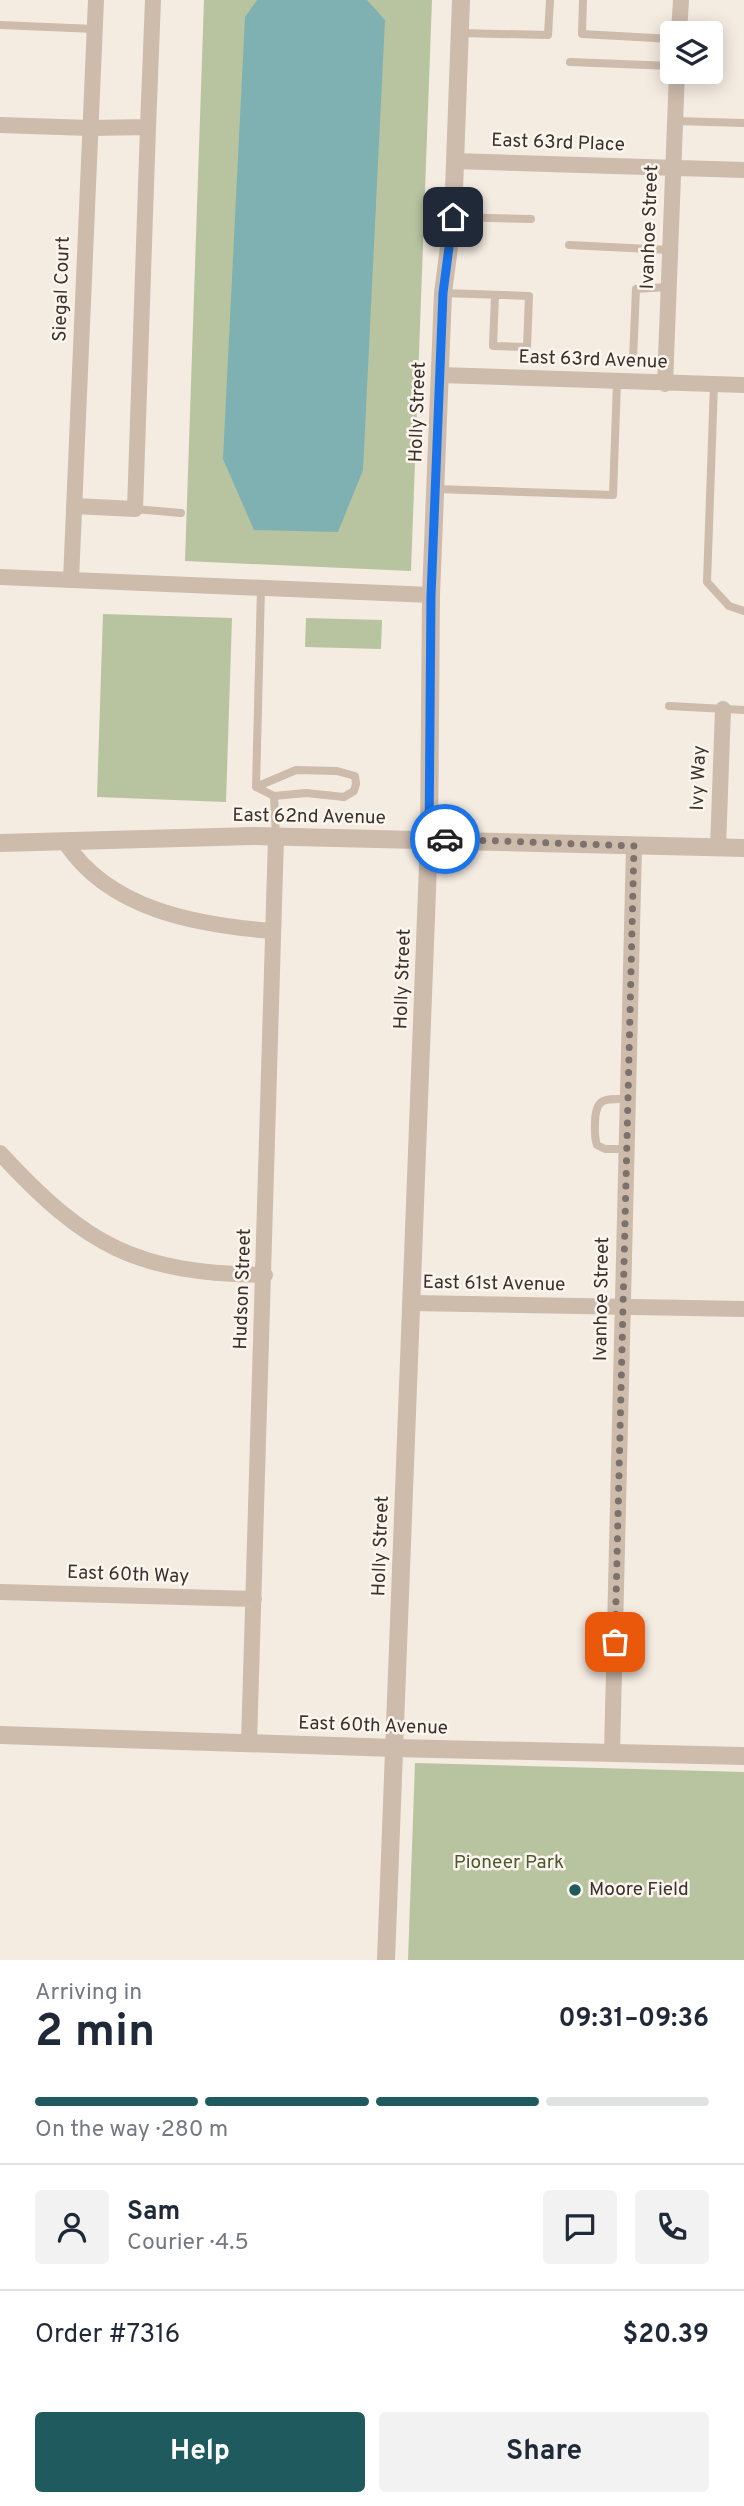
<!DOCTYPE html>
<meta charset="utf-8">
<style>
:root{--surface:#fff;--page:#f2f2f3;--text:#1f2937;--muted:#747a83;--line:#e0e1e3;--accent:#1f5a5e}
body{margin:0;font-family:Overpass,sans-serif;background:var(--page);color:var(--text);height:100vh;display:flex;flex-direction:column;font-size:26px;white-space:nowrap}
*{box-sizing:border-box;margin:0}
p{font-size:23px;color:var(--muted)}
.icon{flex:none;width:38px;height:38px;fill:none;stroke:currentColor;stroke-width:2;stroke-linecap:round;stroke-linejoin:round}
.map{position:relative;height:1960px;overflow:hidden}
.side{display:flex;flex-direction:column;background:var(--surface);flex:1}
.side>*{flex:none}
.tools{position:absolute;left:660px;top:21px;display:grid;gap:14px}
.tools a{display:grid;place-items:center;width:63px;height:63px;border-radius:7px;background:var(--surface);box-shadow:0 4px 18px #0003;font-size:35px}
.pin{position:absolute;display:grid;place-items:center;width:60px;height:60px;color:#fff;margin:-30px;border-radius:14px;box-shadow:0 4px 10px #0006}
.courier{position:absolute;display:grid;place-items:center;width:70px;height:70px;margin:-35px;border:5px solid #1a73e8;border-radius:50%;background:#fff;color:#222;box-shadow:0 2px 9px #0007}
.head em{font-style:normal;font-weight:700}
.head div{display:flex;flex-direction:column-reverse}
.head{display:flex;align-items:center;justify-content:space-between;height:119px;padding:0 35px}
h1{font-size:46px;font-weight:700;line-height:52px}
.bar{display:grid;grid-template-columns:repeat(4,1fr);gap:10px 7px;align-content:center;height:84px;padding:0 35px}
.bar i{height:9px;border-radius:5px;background:var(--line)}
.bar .active{background:var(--accent)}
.bar p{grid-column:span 4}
.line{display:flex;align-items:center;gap:18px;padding:0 35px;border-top:2px solid var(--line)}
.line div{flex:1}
.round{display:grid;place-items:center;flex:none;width:74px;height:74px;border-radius:7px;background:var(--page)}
.action{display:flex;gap:14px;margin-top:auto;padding:14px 35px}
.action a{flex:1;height:80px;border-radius:7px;background:var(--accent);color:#fff;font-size:28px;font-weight:700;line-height:80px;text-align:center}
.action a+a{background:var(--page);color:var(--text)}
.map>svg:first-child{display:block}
</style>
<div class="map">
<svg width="744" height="1960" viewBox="0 0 744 1960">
<rect width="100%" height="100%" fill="#f4ebe1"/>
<path fill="#b8c4a0" d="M 204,0 L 432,0 L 411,571 L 185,561 Z
M 103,614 L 232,618 L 226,802 L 97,797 Z
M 306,618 L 382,620 L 381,649 L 305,647 Z
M 415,1763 L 744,1772 L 744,1960 L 408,1960 Z"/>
<path fill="#7fb0b2" d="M 257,0 L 367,0 L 385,20 L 363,470 L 338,532 L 254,530 L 223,459 L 245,17 Z"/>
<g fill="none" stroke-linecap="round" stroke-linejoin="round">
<path stroke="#cdbbac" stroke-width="8" d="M 583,0 L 582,34 L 672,39
M 0,25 L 95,29
M 460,33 L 548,35 L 550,0
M 570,62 L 672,66
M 675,121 L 744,123
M 453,217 L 531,219
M 569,245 L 670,250
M 443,293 L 529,296 L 527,347 L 493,346 L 495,295
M 633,359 L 636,289 L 668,287
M 714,384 L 707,582 L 729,606 L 744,611
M 436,489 L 613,495 L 617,382
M 135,509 L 181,513
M 261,588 L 256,787 L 274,796 L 276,837
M 669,706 L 744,710
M 256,787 L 296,770 L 337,771 L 355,776 L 356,784 L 354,791 L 344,797 L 306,793 L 274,796
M 627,1149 L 605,1149 L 597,1145 C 594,1137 595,1129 595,1121 C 596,1096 607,1099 628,1099"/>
<path stroke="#cdbbac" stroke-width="16" d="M 679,33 L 681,0
M 0,125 L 90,128 L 148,127 L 153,0
M 455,161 L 744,170
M 441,375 L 744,385
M 665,384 L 677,72
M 74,506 L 135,509 L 148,127
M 0,577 L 431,595
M 71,580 L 96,0
M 65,842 C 109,910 197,925 272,931
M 718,848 L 723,709
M 0,1153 C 87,1247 136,1273 265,1275
M 412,1303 L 744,1309
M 0,1592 L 254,1599
M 249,1743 L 276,837
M 612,1753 L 634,846"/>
<path stroke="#cdbbac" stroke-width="18" d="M 0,843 L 253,836 L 744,848
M 0,1735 L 395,1748 L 744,1756
M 386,1960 L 429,839 L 431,595 L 443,293 L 453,217 L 461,0"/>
</g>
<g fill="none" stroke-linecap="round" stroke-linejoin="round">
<path stroke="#7c716b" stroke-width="7" stroke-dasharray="0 12.6" d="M 445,839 L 634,846 L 615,1642"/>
<path stroke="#1a73e8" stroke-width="9" d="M 445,839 L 429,839 L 431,596 L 443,293 L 453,217"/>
</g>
<circle fill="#1f5a5e" stroke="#fbf5ee" stroke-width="2.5" cx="575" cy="1890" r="7"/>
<g text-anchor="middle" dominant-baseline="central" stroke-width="5" stroke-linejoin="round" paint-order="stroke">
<g font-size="19" fill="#3b302b" stroke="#fbf5ee">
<text transform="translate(558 143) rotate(2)">East 63rd Place</text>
<text transform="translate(650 227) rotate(-88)">Ivanhoe Street</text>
<text transform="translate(62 289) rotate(-88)">Siegal Court</text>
<text transform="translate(593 360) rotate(2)">East 63rd Avenue</text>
<text transform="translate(418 412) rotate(-88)">Holly Street</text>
<text transform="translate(699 778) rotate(-88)">Ivy Way</text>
<text transform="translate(309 817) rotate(1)">East 62nd Avenue</text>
<text transform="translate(403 979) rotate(-88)">Holly Street</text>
<text transform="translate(494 1284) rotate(1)">East 61st Avenue</text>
<text transform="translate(243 1289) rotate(-88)">Hudson Street</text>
<text transform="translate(602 1299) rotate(-89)">Ivanhoe Street</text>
<text transform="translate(381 1546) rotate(-88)">Holly Street</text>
<text transform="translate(128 1575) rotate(2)">East 60th Way</text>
<text transform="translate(373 1726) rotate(2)">East 60th Avenue</text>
</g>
<g font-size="19" fill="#4a5a2e" stroke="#fbf5ee">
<text x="509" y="1863">Pioneer Park</text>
</g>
<g font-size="19" fill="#3b302b" stroke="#fbf5ee" text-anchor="start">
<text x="589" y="1890">Moore Field</text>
</g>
</g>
</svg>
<div class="tools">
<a><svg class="icon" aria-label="layers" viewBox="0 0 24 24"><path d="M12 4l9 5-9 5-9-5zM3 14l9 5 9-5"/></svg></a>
</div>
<div class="pin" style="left:615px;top:1642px;background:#ea580c"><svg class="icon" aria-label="bag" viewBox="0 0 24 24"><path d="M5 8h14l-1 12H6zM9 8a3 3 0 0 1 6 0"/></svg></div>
<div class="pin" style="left:453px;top:217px;background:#1f2937"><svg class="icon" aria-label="home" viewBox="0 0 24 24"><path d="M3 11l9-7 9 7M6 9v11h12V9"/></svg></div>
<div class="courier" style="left:445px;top:839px"><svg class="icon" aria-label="car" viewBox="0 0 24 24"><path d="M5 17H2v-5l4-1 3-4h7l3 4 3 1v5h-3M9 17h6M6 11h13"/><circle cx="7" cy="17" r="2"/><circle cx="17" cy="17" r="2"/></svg></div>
</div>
<section class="side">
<div class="head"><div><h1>2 min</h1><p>Arriving in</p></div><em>09:31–09:36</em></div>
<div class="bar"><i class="active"></i><i class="active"></i><i class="active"></i><i></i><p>On the way · 280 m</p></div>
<div class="line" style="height:126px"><a class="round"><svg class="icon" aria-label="person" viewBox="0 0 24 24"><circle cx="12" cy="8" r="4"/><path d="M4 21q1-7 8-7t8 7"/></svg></a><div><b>Sam</b><p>Courier · 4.5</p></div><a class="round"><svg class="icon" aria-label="chat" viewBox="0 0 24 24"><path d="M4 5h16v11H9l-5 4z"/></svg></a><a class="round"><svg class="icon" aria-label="phone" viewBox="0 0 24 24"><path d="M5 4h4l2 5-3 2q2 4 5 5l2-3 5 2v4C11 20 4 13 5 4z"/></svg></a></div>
<div class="line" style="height:91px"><div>Order #7316</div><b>$20.39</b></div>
<div class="action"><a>Help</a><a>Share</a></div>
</section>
